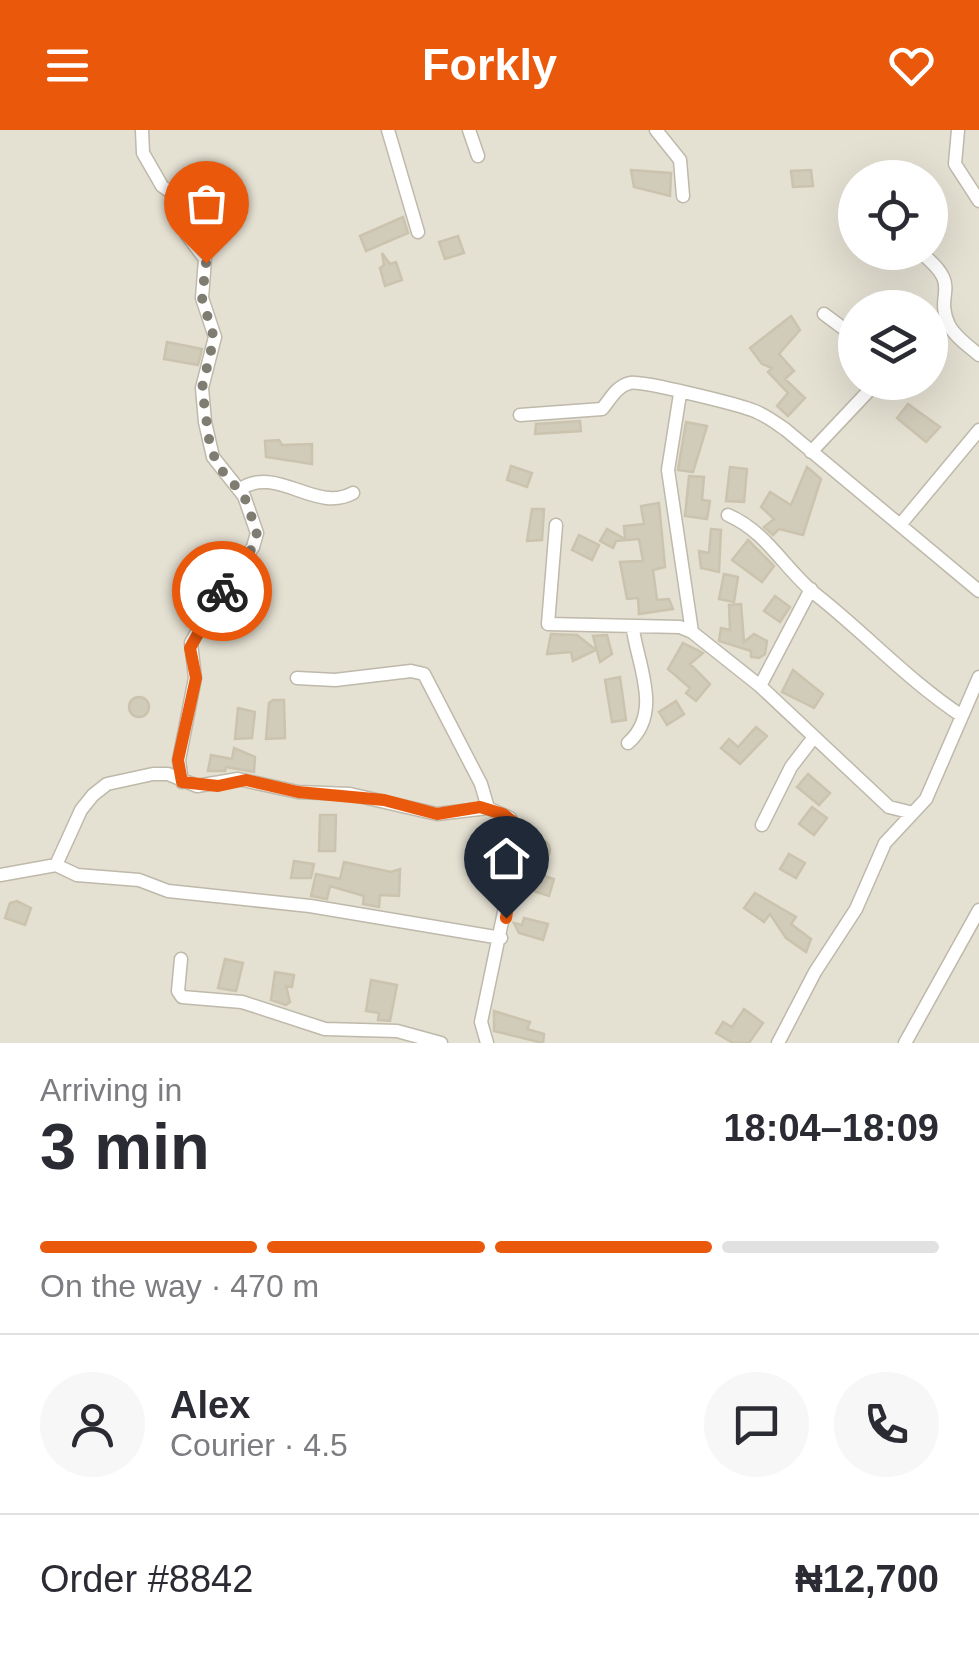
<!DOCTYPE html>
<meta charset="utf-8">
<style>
:root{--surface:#fff;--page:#f7f7f7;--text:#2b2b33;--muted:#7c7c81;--line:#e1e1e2;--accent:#ea580c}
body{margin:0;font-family:Helvetica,sans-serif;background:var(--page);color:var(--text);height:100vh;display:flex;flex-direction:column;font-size:38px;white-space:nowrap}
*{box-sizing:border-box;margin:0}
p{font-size:32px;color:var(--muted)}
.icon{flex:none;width:55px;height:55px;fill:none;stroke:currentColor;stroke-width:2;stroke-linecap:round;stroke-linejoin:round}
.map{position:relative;height:913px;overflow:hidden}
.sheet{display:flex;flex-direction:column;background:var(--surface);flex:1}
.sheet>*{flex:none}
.buttons{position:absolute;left:838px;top:30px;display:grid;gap:20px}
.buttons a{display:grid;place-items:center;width:110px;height:110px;border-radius:50%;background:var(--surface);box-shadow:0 10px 40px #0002;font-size:50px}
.pin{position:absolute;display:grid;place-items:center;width:85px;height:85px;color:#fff;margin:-102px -42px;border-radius:50% 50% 50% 0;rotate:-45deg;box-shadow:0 0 10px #0007}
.pin .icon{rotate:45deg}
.courier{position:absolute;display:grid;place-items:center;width:100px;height:100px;margin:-50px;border:8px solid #ea580c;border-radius:50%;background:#fff;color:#222;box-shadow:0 2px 12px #0007}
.overview em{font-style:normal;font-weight:700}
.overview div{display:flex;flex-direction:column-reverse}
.overview{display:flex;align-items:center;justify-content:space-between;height:170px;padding:0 40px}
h1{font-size:65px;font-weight:700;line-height:75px}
.bar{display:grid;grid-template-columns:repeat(4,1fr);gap:15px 10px;align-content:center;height:120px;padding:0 40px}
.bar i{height:12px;border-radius:8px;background:var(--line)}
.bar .active{background:var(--accent)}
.bar p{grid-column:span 4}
.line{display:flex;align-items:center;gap:25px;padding:0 40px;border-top:2px solid var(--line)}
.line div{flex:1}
.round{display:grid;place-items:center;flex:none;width:105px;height:105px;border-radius:52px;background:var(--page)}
header{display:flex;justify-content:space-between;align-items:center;height:130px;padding:0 40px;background:var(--accent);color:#fff;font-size:45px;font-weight:700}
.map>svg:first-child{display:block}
</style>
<header><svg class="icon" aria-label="menu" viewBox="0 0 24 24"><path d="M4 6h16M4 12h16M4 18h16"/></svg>Forkly<svg class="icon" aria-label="heart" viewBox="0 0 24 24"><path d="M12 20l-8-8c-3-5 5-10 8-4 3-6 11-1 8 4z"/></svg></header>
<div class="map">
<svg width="979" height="913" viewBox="0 0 979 913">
<rect width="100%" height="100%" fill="#f0eee4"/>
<path fill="#e4e0d2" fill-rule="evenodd" d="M 0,0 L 979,0 L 979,913 L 0,913 ZM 855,48 L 930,48 L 930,122 L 855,122 ZM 855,178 L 930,178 L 930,252 L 855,252 Z"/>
<path fill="#d1cbba" stroke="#cbc3ae" stroke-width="2.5" d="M 631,40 L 671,43 L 670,66 L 634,57 Z
M 811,40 L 813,56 L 793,57 L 791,41 Z
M 403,87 L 408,103 L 366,121 L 360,106 Z
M 458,106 L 464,123 L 445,129 L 439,112 Z
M 382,123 L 390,134 L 396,132 L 402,150 L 385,156 L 380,138 L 384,135 Z
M 791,186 L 800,200 L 779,224 L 794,241 L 785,249 L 805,268 L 788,286 L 777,276 L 788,263 L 768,242 L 772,238 L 762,234 L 750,218 Z
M 167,212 L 202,219 L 198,235 L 164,229 Z
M 908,274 L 940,297 L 926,312 L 897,288 Z
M 580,291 L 581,301 L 535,304 L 536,294 Z
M 686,292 L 707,296 L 693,342 L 678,340 Z
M 279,310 L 282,315 L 312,314 L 312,334 L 266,327 L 265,311 Z
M 511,336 L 532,343 L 527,357 L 507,350 Z
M 730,337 L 747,339 L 744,372 L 726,371 Z
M 807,337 L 821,349 L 803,405 L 779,399 L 773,405 L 764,397 L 774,389 L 761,377 L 770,362 L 791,375 Z
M 689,346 L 704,347 L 702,370 L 710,371 L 707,389 L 685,386 Z
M 659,373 L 665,437 L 653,440 L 657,470 L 669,469 L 673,479 L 639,484 L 638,468 L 627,469 L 620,432 L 643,431 L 639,409 L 616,411 L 613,418 L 600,411 L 607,399 L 625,409 L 624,396 L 644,394 L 641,376 Z
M 532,379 L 544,379 L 542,410 L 527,411 Z
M 711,399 L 721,400 L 719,442 L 701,438 L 699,421 L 709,423 Z
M 579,405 L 599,415 L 592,430 L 572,420 Z
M 748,410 L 774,436 L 762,452 L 732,430 Z
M 724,444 L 738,447 L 734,472 L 719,469 Z
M 775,466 L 790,477 L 780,492 L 764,481 Z
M 741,474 L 744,512 L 754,504 L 767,511 L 765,524 L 759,528 L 751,527 L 751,521 L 719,511 L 721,498 L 730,500 L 729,475 Z
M 551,504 L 577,505 L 596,520 L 573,531 L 571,522 L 547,524 Z
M 607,505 L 612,524 L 600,532 L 593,506 Z
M 683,513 L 703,523 L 690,534 L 710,554 L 696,571 L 686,563 L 690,558 L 668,539 Z
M 793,540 L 823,564 L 814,578 L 782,562 Z
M 620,547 L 626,590 L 612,592 L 605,550 Z
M129 577a10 10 0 1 1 20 0a10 10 0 1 1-20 0Z
M 273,570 L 284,570 L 285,608 L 266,609 L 269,573 Z
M 676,571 L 684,584 L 667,595 L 659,582 Z
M 238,578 L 255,582 L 252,608 L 235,609 Z
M 756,597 L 767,606 L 740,634 L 721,618 L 729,609 L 738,617 Z
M 234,618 L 255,627 L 254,642 L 226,637 L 225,641 L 208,641 L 211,625 L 232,629 Z
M 808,644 L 830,663 L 819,675 L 797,657 Z
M 812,677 L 827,688 L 814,705 L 799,694 Z
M 320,685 L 336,685 L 335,721 L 319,721 Z
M530 720a10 10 0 1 1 20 0a10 10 0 1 1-20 0Z
M 789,724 L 805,733 L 796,748 L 780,739 Z
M 294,731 L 314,734 L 311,748 L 291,748 Z
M 344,732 L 391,742 L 400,739 L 399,766 L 380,765 L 379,777 L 363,774 L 364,766 L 330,756 L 327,769 L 311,766 L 316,744 L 340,749 Z
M 538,744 L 554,749 L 549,766 L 527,759 L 530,747 L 536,749 Z
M 755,763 L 796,787 L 791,794 L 811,809 L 806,822 L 786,808 L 770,784 L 764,792 L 744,778 Z
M 17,771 L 31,778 L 25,795 L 5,788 L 10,773 Z
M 524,788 L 548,794 L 543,810 L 519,803 L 514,793 L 522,795 Z
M 225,829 L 243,833 L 236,861 L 218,858 Z
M 275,842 L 294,845 L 292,857 L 286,856 L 290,872 L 286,875 L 271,870 Z
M 371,850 L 397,855 L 390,891 L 378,890 L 379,883 L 366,881 Z
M 744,879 L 763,893 L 749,913 L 733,913 L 716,903 L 723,892 L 732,897 Z
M 494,881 L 530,892 L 527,899 L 544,904 L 543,913 L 494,901 Z"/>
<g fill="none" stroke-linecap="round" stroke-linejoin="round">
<defs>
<path id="minor" d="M 142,0 L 143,23 L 162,56 L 194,79 L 187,105 L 205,129 L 202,168 L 215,207 L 202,258 L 205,292 L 213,327 L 244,366 L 257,403 L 253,417 L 212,475 L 191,513 L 195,548 L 179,630 L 182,652
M 388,0 L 418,102
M 469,0 L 478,26
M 656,0 L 680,30 L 683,66
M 958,0 L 955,34 L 979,71
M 920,122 C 965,158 933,161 949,195 C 955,207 970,217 979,225
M 824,184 L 855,207
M 680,264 L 668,340 L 692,502
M 520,285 L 602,279 C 610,270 616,256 630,253 C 640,250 736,274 752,280 C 764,284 776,293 786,300 L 979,461
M 811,322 L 877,252
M 239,360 C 276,333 315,384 353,363
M 728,385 C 769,403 785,441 819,467 C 868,506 909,551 962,586
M 556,395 L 548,494 L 680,497 L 692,502 L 760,556 L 889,677 L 913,683
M 900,395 L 979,300
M 297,548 L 335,550 L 411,541 L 424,544 L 481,654 L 488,678
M 760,556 L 811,459
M 628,613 C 662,583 639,538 633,500
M 762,695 L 791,637 L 814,607
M 56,735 L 77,745 L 139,750 L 168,761 L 310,776 L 501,808
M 0,745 L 56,735 L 81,680 L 93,665 L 107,654 L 153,644 L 168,644 L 197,656 L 238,649 L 298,662 L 350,664 L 437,684 L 488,678 L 510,688 L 519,710 L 481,892 L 487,913
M 181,829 L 178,861 L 182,867 L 242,872 L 325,899 L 397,901 L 441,913
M 778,913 L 815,842 L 856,779 L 885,713 L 926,669 L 979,547
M 905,913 L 979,780"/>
</defs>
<use href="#minor" stroke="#beb9aa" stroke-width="15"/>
<use href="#minor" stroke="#fff" stroke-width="12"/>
</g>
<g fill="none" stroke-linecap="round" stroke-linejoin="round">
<path stroke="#7f7c72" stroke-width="10" stroke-dasharray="0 18" d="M 206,133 L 202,168 L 214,208 L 202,258 L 210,316 L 218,336 L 244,366 L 257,402 L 253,417 L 222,461"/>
<path stroke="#ea580c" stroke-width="12" d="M 222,461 L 190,518 L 196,548 L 178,630 L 182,652 L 218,656 L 246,650 L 298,662 L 384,670 L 437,684 L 480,677 L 503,684 L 516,694 L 519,710 L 506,788"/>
</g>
</svg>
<div class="buttons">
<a><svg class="icon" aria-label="locate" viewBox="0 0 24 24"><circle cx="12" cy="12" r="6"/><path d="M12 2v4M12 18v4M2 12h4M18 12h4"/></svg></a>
<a><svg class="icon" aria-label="layers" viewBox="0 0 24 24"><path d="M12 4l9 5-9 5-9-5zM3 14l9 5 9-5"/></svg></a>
</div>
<div class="pin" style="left:206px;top:133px;background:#ea580c"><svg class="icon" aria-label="bag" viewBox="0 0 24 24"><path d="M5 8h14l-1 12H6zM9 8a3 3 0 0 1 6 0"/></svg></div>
<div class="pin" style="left:506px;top:788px;background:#1f2937"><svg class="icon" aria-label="home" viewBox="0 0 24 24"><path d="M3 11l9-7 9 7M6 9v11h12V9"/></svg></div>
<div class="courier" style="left:222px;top:461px"><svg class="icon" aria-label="bike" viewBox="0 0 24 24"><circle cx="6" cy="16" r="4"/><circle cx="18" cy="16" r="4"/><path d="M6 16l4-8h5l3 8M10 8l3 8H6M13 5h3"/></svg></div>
</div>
<section class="sheet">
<div class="overview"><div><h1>3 min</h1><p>Arriving in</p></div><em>18:04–18:09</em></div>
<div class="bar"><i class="active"></i><i class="active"></i><i class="active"></i><i></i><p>On the way · 470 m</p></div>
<div class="line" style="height:180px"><a class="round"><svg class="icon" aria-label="person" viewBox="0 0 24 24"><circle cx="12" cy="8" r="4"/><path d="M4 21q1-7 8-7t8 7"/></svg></a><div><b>Alex</b><p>Courier · 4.5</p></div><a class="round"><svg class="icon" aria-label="chat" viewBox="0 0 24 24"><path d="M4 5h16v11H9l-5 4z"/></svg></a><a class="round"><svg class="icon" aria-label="phone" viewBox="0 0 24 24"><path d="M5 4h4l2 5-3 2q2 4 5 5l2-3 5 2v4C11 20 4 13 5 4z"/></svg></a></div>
<div class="line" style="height:130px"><div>Order #8842</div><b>₦12,700</b></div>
</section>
